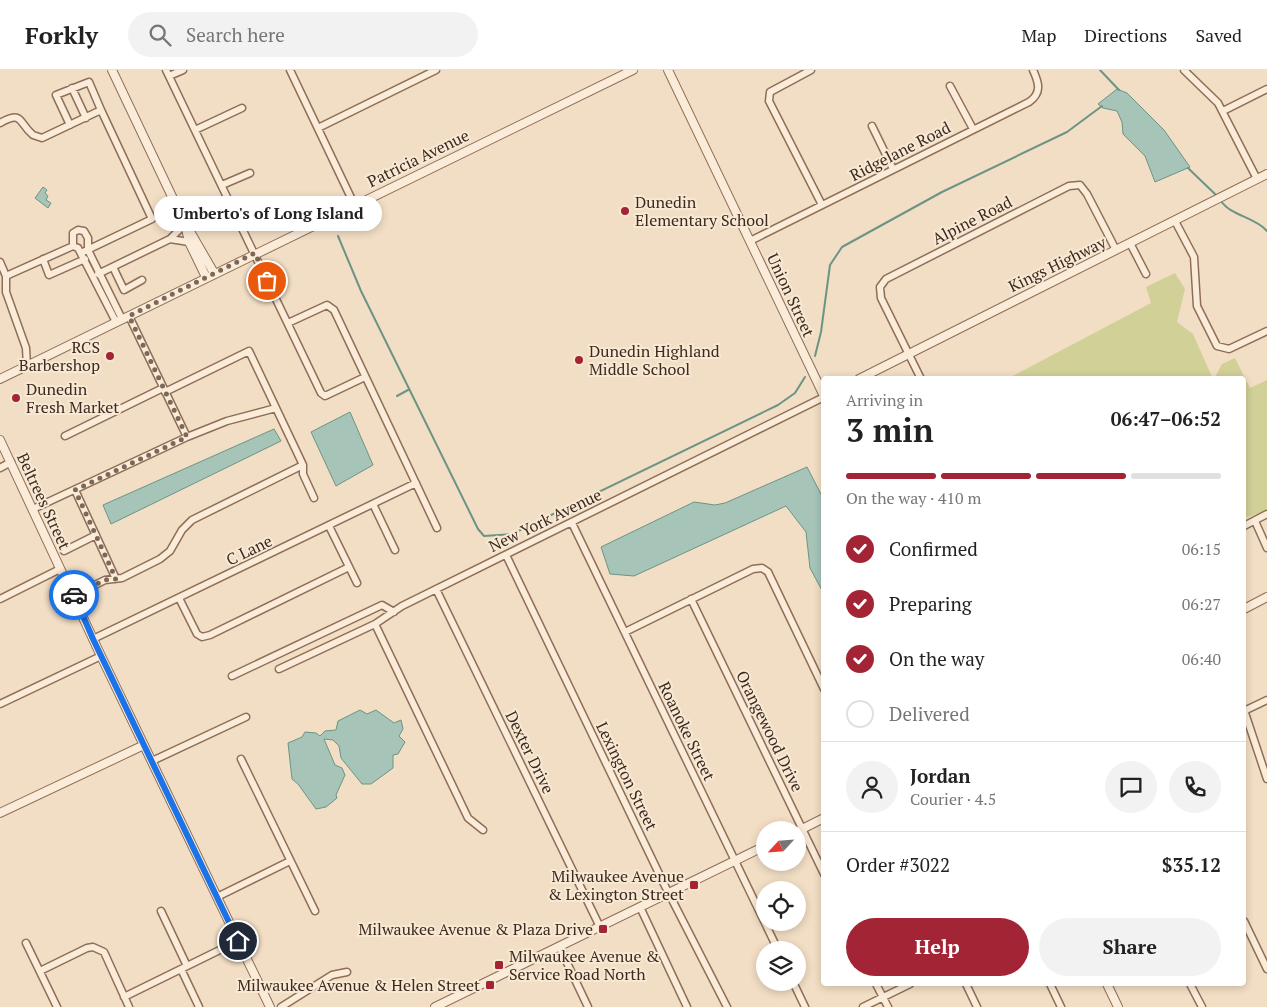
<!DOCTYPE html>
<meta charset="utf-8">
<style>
:root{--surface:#fff;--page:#f2f2f2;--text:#222;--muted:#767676;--line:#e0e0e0;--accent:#a22435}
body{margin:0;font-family:"PT Serif",serif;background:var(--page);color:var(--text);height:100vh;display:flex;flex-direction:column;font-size:19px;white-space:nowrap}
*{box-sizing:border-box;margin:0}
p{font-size:16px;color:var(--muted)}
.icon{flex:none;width:28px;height:28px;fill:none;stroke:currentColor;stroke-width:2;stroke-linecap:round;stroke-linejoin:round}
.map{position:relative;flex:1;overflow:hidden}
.side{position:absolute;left:821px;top:306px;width:425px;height:610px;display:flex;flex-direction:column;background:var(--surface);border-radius:5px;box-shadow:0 2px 8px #0003}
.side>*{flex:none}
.needle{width:32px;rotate:244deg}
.fabs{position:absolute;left:756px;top:751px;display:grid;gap:10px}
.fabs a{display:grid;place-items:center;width:50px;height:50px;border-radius:50%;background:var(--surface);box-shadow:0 2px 8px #0003;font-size:25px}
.pin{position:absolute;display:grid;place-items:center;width:42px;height:42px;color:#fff;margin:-21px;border:2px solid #fff;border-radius:50%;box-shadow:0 1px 5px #0007}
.courier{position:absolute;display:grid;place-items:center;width:50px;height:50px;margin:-25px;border:4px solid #1a73e8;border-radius:50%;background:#fff;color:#222;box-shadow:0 1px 6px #0007}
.bubble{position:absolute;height:35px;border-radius:18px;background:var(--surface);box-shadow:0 2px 8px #0003;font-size:16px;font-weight:800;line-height:35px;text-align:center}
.headline em{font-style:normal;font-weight:800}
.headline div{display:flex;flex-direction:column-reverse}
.headline{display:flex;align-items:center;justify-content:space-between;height:85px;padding:0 25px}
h1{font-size:32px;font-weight:800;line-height:38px}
.bar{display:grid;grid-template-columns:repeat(4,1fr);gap:8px 5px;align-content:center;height:60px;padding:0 25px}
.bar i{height:6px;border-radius:4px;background:var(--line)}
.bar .on{background:var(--accent)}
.bar p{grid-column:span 4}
.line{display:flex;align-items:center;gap:12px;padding:0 25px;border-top:1px solid var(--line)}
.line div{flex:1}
.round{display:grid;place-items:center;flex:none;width:52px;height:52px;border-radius:26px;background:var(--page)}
ol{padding:0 25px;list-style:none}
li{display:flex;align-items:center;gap:15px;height:55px}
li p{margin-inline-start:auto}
li .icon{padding:5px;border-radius:50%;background:var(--accent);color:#fff;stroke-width:4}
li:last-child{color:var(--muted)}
li i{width:28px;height:28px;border:2px solid var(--line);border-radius:50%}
.action{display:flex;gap:10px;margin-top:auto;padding:10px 25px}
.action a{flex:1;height:58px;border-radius:30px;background:var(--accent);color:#fff;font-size:20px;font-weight:800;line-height:58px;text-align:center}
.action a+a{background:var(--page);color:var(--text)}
header{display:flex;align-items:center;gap:30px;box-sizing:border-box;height:70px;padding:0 25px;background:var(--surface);border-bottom:1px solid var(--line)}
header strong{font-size:24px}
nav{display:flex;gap:28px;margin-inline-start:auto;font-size:18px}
.search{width:350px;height:45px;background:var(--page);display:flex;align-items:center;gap:12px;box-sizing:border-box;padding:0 18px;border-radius:28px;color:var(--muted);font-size:19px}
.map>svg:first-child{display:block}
</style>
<header>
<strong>Forkly</strong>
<div class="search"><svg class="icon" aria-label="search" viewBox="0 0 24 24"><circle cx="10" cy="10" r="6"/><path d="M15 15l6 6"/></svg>Search here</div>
<nav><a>Map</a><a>Directions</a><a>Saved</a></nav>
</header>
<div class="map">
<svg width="1267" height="937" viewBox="0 0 1267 937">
<rect width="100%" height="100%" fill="#f2dec4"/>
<path fill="#d1d097" d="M 1175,203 L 1185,219 L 1177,252 L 1193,264 L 1213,309 L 1007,309 L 1151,233 L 1146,217 Z
M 1235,288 L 1250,318 L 1267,310 L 1267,441 L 1244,448 L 1244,309 L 1214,309 L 1222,294 Z"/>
<path fill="#a6c5b8" stroke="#6c9485" d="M 1117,19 L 1127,23 L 1164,60 L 1190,97 L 1155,112 L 1145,86 L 1123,64 L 1122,52 L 1117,41 L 1103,38 L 1098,34 Z
M 43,117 L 47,120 L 45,123 L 48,126 L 46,130 L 51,133 L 48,138 L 35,128 Z
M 350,342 L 373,395 L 336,416 L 311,362 Z
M 274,359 L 281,371 L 111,454 L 103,435 Z
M 807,397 L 824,430 L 824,524 L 810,498 L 806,462 L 786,436 L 634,506 L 610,504 L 601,477 L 694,432 L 715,435 L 725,433 Z
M 360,640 L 367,644 L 376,640 L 394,653 L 401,650 L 403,659 L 399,666 L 405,672 L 398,684 L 393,685 L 393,698 L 371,714 L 362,714 L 341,688 L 339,676 L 333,670 L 324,669 L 335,695 L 342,698 L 345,705 L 336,725 L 337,728 L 326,737 L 316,739 L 298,714 L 292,709 L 288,673 L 302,667 L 305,662 L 316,663 L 320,666 L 325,661 L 336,660 L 338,651 Z"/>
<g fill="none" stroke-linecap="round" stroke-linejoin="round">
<path stroke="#6c9485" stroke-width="2" d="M 1100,0 L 1119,20
M 1188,98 L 1216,125
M 1221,131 C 1231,146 1255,147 1267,161
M 338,166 L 361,221 L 478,459 L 484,466 L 512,464 L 778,335 L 795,323 L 805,307
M 815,286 L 821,262 L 830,195 L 842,177 L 942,122 L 1067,62 L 1102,36
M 397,326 L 408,320"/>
<defs>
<path id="minor" d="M 166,0 L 321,323 L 325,326 L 365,307
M 290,0 L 354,134
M 811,0 L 770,22 L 769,31 L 822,135
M 1184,0 L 1218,33 L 1257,109
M 169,6 L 183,0
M 950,16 L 973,59
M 72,18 L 86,48
M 1223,41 L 1267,19
M 0,53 C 24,40 18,53 33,65 L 42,68 L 101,40 L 152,149 L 83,182
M 70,55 L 56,25 L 89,12 L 101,40
M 872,56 L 893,99
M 318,58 L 436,0
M 195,60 L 242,38
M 222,115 L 250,103
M 1175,151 L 1194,187 L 1197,236 L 1217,276 L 1229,279 L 1267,261
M 170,169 L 189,172
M 750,171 L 1029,32 C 1042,23 1039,13 1033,0
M 1130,173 L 1146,204
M 73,176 L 73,163 L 78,160 L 84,161 L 88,168 L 88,180 L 122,249
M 43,189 L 49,205 L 85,189
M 0,192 L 6,206 L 6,222 L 26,278 L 27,296
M 113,197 L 124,220 L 142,210
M 98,204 L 170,169 L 185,154
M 6,206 L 73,176 L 78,178 L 116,252
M 129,246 L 187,367
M 288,253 L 327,235 L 334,240 L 437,458
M 921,309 L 881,228 L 880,217 L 886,209 L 1069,116 L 1080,115 L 1087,124 L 1116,180
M 165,322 L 249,281 L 303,395 L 303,404 L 314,428
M 65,366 L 163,318
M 0,398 L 11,392
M 75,420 L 116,509
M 373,434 L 395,480
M 33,439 L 187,367 L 227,351 L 276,338
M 1255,451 L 1267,478
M 572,453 L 778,880
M 329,456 L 357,513
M 1244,456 L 1267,444
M 64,481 L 96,465
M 506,485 L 664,814 L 727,937
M 436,519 L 600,857
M 73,526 L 105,510 L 122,508 L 160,489 L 170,481 L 182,460 L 192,450 L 303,395
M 179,528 L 197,564 L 202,567 L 210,565 L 349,497
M 0,529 L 60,499
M 691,529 L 824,804
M 375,554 L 468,748 L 483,760
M 625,562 L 753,499 L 762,498 L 768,502 L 824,619
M 93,569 L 416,413
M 279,599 L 375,554 L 402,536 L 824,327
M 232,606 L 382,535 L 394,542
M 0,634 L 101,586
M 1244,640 L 1267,709
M 1244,641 L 1267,630
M 241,689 L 315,841
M 152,691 L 246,647
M 217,827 L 290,791
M 640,837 L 687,937
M 161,841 L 187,896
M 1244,851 L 1267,899
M 26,873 L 57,937
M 559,876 L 588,937
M 181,899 L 199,937
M 40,901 L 87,878 L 93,877 L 104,882 L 129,937
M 793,912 L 805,937
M 876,914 L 888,937
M 966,914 L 977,937
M 1050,914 L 1061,937
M 1190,914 L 1202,937
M 124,927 L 238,871
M 281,937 L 332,905 L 347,902
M 863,937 L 910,914"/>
<path id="tertiary" d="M 112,0 L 185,154 L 189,172 L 206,207
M 668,0 L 824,326
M 188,158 L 214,203
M 0,309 L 633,0
M 859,309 L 1267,104
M 0,370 L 101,586 L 270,937
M 1244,539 L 1267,527
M 0,743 L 144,675
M 798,761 L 824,748
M 1107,914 L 1118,937
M 435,937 L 765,776"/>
</defs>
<use href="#minor" stroke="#8e6e59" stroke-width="9"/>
<use href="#tertiary" stroke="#8e6e59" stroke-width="10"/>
<use href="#minor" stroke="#fbecd9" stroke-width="6"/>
<use href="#tertiary" stroke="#fbecd9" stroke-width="8"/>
</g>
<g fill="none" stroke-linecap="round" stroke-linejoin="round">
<path stroke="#7c6858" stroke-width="5" stroke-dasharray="0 9" d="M 74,525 L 105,510 L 116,509 L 75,420 L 187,367 L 129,246 L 255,183 L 267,211"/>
<path stroke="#1a73e8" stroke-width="6" d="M 74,525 L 93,569 L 238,871"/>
</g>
<g fill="#a22435" stroke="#f8e9d5" stroke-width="2">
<circle cx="625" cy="141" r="5"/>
<circle cx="110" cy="286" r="5"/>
<circle cx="579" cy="290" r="5"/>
<circle cx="16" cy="328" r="5"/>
<rect x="689" y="810" width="10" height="10" rx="2.5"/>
<rect x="598" y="854" width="10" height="10" rx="2.5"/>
<rect x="494" y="890" width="10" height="10" rx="2.5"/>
<rect x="485" y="910" width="10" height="10" rx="2.5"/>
</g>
<g text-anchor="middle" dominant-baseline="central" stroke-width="4" stroke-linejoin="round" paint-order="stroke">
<g font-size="16" fill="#3d291e" stroke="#f8e9d5">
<text transform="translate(900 81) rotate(-27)">Ridgelane Road</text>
<text transform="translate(418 88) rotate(-26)">Patricia Avenue</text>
<text transform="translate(972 150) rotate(-27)">Alpine Road</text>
<text transform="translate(1057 194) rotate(-26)">Kings Highway</text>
<text transform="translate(791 225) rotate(65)">Union Street</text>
<text transform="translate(44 431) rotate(65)">Beltrees Street</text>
<text transform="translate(545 450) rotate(-26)">New York Avenue</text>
<text transform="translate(249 480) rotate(-26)">C Lane</text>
<text transform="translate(687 661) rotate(64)">Roanoke Street</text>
<text transform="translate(770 661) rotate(64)">Orangewood Drive</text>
<text transform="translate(530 682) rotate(64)">Dexter Drive</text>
<text transform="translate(627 706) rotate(64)">Lexington Street</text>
</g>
<g font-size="16" fill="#3d291e" stroke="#f8e9d5" text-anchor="start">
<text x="635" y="132">Dunedin<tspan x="635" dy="18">Elementary School</tspan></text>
<text x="100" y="277" text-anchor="end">RCS<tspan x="100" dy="18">Barbershop</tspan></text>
<text x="589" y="281">Dunedin Highland<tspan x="589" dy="18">Middle School</tspan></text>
<text x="26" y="319">Dunedin<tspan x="26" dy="18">Fresh Market</tspan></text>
<text x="684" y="806" text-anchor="end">Milwaukee Avenue<tspan x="684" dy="18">&amp; Lexington Street</tspan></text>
<text x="593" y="859" text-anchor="end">Milwaukee Avenue &amp; Plaza Drive</text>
<text x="509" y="886">Milwaukee Avenue &amp;<tspan x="509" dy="18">Service Road North</tspan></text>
<text x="480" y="915" text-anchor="end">Milwaukee Avenue &amp; Helen Street</text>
</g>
</g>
</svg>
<div class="fabs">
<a><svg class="needle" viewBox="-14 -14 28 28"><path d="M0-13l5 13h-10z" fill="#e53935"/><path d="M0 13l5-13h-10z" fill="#767676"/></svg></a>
<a><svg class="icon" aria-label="locate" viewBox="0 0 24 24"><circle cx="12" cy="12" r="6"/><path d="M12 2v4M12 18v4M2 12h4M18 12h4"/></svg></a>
<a><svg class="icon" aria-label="layers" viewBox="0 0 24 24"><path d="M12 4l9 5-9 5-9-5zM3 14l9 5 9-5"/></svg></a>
</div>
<div class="pin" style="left:267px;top:211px;background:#ea580c"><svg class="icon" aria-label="bag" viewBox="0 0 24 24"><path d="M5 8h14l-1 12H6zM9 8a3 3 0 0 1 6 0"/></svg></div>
<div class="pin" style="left:238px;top:871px;background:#1f2937"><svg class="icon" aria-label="home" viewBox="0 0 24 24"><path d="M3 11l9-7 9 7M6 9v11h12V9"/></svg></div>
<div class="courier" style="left:74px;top:525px"><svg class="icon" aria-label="car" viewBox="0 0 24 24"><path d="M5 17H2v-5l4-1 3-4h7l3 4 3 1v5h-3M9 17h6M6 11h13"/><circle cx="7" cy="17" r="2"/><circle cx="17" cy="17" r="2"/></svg></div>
<div class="bubble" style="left:154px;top:126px;width:228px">Umberto's of Long Island</div>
<section class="side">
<div class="headline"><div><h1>3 min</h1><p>Arriving in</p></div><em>06:47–06:52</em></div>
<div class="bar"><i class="on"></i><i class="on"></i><i class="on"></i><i></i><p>On the way · 410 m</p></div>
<ol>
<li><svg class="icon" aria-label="check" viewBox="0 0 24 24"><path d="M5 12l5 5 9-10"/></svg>Confirmed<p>06:15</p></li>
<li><svg class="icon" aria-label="check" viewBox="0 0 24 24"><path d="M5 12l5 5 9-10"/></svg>Preparing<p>06:27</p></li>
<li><svg class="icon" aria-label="check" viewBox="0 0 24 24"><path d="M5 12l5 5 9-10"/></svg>On the way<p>06:40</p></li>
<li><i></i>Delivered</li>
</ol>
<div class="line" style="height:90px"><a class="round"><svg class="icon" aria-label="person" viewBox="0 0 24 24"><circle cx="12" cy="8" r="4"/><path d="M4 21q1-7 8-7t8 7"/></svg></a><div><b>Jordan</b><p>Courier · 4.5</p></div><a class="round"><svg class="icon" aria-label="chat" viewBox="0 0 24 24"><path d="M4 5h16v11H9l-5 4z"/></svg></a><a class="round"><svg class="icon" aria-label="phone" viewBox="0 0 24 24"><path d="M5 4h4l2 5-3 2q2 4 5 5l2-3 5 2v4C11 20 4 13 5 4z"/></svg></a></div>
<div class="line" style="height:65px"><div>Order #3022</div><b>$35.12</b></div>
<div class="action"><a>Help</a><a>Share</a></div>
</section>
</div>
